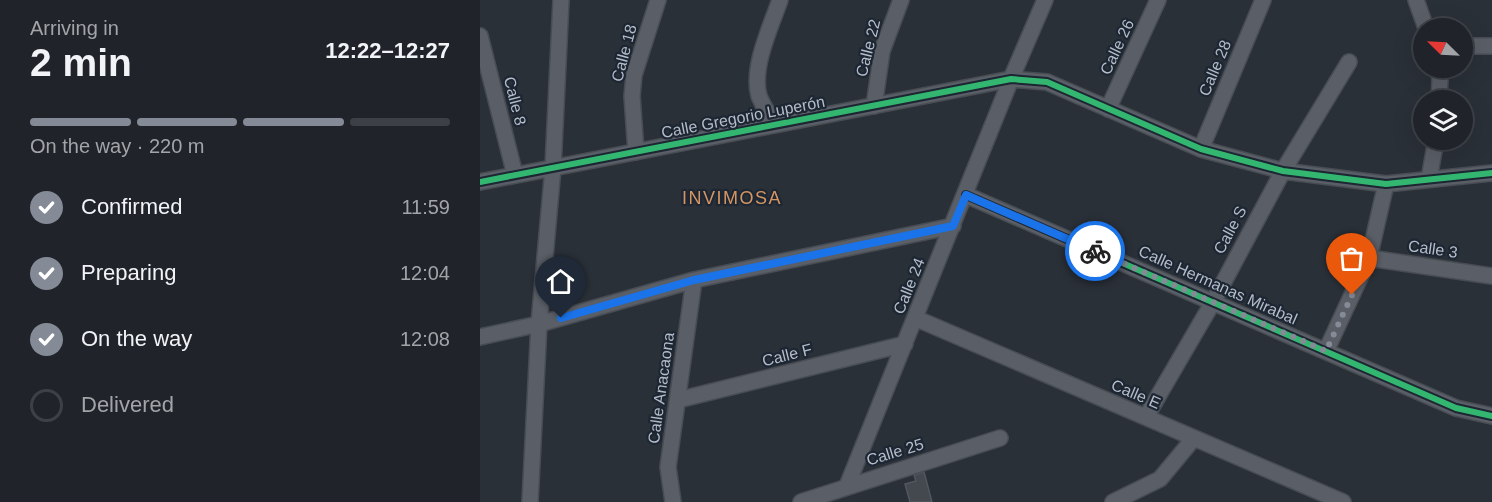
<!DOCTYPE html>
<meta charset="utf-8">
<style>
:root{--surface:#20242a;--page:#282c32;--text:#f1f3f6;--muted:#a2a4a8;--line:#3d4147;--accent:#848b96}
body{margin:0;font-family:Arial,sans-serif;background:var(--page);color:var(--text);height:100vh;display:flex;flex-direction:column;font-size:22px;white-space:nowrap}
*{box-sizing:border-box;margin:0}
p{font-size:20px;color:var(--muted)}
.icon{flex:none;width:33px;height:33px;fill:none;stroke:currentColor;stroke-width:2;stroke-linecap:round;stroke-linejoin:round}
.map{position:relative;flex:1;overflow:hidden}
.drawer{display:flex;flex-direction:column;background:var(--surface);width:480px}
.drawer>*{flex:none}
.needle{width:39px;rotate:294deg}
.fabs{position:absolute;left:933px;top:18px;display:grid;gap:12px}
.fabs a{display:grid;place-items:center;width:60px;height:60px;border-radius:50%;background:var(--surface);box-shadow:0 6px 24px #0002,0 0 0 2px var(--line);font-size:30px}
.pin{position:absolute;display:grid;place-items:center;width:51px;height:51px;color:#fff;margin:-62px -26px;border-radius:50% 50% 50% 0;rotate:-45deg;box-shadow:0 0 6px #0007}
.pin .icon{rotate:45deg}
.courier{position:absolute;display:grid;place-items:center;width:60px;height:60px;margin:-30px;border:4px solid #1a73e8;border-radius:50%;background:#fff;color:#222;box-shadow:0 2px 8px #0007}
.headline em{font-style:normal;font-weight:700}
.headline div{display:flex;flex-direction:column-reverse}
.headline{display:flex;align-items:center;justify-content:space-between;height:102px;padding:0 30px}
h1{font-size:39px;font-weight:700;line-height:45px}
.bar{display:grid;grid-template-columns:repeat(4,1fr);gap:9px 6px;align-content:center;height:72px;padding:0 30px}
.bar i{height:8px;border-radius:4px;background:var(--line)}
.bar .active{background:var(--accent)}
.bar p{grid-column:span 4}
ol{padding:0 30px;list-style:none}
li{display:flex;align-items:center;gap:18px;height:66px}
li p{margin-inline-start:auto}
li .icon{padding:6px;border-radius:50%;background:var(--accent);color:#fff;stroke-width:4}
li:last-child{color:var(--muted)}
li i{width:33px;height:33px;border:3px solid var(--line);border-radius:50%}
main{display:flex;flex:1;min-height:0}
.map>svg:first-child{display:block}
</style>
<main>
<section class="drawer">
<div class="headline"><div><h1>2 min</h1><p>Arriving in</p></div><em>12:22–12:27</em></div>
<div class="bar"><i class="active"></i><i class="active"></i><i class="active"></i><i></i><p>On the way · 220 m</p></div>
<ol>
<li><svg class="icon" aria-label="check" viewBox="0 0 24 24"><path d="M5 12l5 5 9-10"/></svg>Confirmed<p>11:59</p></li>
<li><svg class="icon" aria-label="check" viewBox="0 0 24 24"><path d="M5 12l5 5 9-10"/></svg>Preparing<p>12:04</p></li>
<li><svg class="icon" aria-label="check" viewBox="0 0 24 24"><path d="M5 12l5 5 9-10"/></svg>On the way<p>12:08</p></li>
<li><i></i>Delivered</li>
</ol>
</section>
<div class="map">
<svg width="1012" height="502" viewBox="0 0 1012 502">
<rect width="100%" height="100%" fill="#2a3038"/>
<path fill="#444950" stroke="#52575f" stroke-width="1.5" d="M 444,472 L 452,502 L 430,502 L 425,484 L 436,481 L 434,475 Z"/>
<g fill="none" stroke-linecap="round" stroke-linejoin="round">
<defs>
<path id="street" d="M 936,0 L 946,28
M 0,36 L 35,175
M 982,46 L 1012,46
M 957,68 L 960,79 L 959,100
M 394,106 L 402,51 L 421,0
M 628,109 L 678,0
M 295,125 C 290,116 283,106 279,96 C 271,68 291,26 300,0
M 721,149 L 783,0
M 156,152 L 152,96 L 154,75 L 178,0
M 949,179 L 956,140
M 0,182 L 531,79 L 567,82 L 721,149 L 803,171 L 906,184 L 1012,173
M 486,195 L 976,408 L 1012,416
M 889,258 L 1012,276
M 435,318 L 863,502
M 0,337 L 59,324 L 214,280 L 473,226
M 846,351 L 889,258 L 906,184
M 198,400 L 425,344
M 666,417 L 733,302 L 803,171 L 869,62
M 367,486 L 531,79 L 565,0
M 50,502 L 59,324 L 73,168 L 81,0
M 193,502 L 188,467 L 214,280
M 321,502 L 520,438
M 633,502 L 680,479 L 714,438"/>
</defs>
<use href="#street" stroke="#484c53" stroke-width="18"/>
<use href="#street" stroke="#5a5e66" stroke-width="15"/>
<defs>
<path id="cycleway" d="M 0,182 L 531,79 L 567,82 L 721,149 L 803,171 L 906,184 L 1012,173
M 486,195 L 976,408 L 1012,416"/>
</defs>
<use href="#cycleway" stroke="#1d2633" stroke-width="10"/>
<use href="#cycleway" stroke="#33b770" stroke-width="6"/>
</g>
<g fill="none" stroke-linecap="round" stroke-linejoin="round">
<path stroke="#848b96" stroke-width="6" stroke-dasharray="0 10.8" d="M 615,251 L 846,351 L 872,295"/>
<path stroke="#1a73e8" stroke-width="8" d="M 81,318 L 214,280 L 473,226 L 486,195 L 615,251"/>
</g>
<g text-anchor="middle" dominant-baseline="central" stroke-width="4.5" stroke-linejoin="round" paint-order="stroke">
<g font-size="16" fill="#b4bcc9" stroke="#1d2633">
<text transform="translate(637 47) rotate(-65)">Calle 26</text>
<text transform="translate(388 48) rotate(-76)">Calle 22</text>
<text transform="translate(144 53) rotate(-75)">Calle 18</text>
<text transform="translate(735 68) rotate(-67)">Calle 28</text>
<text transform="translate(35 101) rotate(76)">Calle 8</text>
<text transform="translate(263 117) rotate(-11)">Calle Gregorio Luperón</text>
<text transform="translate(750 230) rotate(-62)">Calle S</text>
<text transform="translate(953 249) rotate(8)">Calle 3</text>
<text transform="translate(738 285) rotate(24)">Calle Hermanas Mirabal</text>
<text transform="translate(429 286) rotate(-68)">Calle 24</text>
<text transform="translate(307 355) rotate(-14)">Calle F</text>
<text transform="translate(181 388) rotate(-82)">Calle Anacaona</text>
<text transform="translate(656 394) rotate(23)">Calle E</text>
<text transform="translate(415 452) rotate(-17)">Calle 25</text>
</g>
<g font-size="18" letter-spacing="1.5" fill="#d59563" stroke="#1d2633">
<text x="252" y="198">INVIMOSA</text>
</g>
</g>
</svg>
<div class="fabs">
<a><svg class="needle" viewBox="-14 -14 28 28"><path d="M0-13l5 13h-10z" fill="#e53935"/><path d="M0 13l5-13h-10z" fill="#a2a4a8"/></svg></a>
<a><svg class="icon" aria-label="layers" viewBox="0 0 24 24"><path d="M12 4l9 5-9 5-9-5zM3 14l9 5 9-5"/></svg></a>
</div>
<div class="pin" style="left:872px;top:295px;background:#ea580c"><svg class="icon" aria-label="bag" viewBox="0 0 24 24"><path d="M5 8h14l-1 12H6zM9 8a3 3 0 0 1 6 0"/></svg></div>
<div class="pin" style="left:81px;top:318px;background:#1f2937"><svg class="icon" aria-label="home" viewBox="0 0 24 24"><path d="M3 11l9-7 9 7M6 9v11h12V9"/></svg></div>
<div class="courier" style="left:615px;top:251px"><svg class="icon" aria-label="bike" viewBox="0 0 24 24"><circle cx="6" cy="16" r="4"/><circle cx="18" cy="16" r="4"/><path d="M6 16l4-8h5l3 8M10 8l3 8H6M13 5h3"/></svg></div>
</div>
</main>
